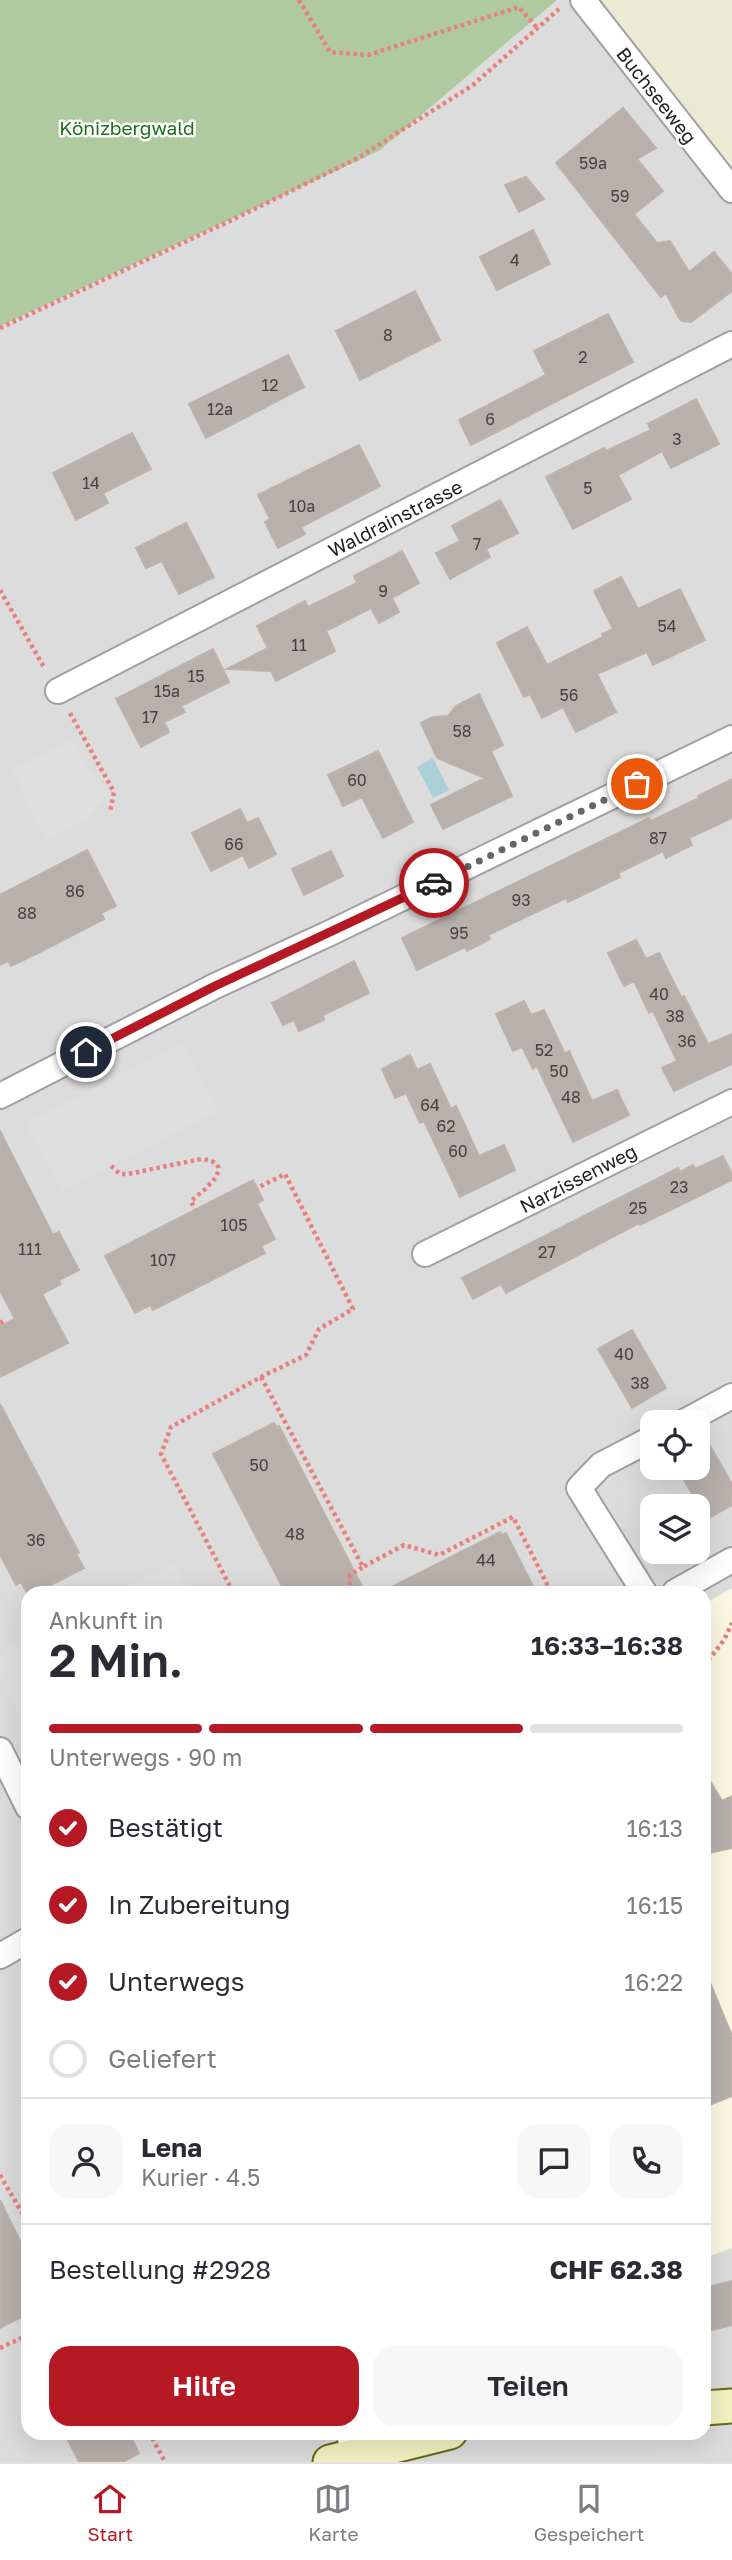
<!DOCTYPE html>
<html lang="de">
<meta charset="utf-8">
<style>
:root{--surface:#fff;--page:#f7f7f7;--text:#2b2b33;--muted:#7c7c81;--line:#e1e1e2;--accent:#b51924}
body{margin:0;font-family:"Golos Text",sans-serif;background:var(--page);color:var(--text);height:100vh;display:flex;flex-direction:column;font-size:26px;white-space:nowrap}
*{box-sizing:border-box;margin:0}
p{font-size:23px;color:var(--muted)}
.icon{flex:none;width:38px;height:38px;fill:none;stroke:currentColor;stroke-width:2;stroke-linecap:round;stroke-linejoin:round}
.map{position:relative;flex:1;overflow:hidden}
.sheet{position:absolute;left:21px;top:1586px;width:690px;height:854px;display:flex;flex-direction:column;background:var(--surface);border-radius:21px;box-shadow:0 7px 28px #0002}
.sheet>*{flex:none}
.buttons{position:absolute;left:640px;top:1410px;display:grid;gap:14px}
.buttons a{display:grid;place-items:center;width:70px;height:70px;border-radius:14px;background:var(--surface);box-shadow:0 7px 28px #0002;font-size:35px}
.pin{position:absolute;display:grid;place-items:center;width:60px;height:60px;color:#fff;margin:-30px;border:4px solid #fff;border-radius:50%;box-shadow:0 2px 7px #0007}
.courier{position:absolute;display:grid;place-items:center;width:70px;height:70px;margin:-35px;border:5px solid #b51924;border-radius:50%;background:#fff;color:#222;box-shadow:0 2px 9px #0007}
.overview em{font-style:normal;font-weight:600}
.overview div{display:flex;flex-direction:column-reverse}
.overview{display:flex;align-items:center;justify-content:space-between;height:119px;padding:0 28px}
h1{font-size:46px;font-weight:600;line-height:52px}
.bar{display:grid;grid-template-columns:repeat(4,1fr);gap:10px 7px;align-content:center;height:84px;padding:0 28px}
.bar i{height:9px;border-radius:5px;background:var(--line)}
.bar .on{background:var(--accent)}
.bar p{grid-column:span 4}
.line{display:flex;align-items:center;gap:18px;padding:0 28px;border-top:2px solid var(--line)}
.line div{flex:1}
.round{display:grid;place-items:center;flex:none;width:74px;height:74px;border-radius:21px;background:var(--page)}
ol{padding:0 28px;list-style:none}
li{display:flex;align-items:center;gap:21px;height:77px}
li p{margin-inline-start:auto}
li .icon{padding:7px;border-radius:50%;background:var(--accent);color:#fff;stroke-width:4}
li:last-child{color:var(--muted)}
li i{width:38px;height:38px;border:4px solid var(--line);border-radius:50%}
.primary-button{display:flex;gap:14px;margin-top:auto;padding:14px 28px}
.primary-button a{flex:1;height:80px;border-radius:21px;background:var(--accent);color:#fff;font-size:28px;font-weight:600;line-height:80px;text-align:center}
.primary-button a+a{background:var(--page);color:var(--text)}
.menu{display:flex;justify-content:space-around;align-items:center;height:98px;border-top:2px solid var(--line);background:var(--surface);font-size:19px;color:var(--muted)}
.menu a{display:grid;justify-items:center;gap:4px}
.menu .on{color:var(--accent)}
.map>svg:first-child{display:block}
</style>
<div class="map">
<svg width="732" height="2462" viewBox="0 0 732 2462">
<rect width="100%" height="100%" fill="#eeebe6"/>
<path fill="#dddcdc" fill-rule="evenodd" d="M 557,0 L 582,0 L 732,182 L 732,2462 L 0,2462 L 0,326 L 379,151 ZM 653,1423 L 698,1423 L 698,1468 L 653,1468 ZM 653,1507 L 698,1507 L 698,1552 L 653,1552 ZM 28,1592 L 704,1592 L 704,2432 L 28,2432 Z"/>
<path fill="#fbf9e3" d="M 732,1588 L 732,2248 L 704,2258 L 704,1604 Z"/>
<path fill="#ebebd4" d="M 582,0 L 732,0 L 732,182 Z"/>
<path fill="#afc9a0" d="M 0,0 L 557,0 L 379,151 L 0,326 Z"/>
<path fill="#dfdfdf" d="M 72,740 L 86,766 L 109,792 L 89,818 L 46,840 L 20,789 L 22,787 L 13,769 Z
M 183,1043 L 218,1111 L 62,1191 L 26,1123 Z
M 174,1563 L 189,1592 L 116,1592 Z
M 28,1637 L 28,1722 L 23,1724 L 0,1679 L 0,1651 Z"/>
<path fill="#acd0d7" d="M 433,758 L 449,790 L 433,798 L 417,767 Z"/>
<path fill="#b7b0ac" stroke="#beb2ab" stroke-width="2" d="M 623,108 L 656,148 L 637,159 L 663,191 L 634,214 L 657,243 L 670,241 L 689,272 L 714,252 L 732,274 L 732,291 L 691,322 L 682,321 L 679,318 L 666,293 L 661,297 L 556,163 Z
M 526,177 L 544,199 L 519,212 L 505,185 Z
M 533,230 L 550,264 L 497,290 L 480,257 Z
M 415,291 L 440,340 L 360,380 L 336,331 Z
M 608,314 L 633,362 L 471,445 L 459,420 L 546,375 L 534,351 Z
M 288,355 L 304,387 L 206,438 L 189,404 Z
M 696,399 L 719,444 L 671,468 L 662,451 L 618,475 L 631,499 L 573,529 L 546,477 L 604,448 L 606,451 L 651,430 L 648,424 Z
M 132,433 L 151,469 L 103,493 L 108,503 L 76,520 L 53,473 Z
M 359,445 L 380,486 L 301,527 L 305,534 L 278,548 L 265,522 L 270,519 L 258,495 Z
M 500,500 L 518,533 L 486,549 L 490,557 L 450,579 L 436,553 L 460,541 L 452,526 Z
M 186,523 L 214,577 L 179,594 L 162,561 L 146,568 L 136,548 Z
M 402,551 L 419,583 L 392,598 L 399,612 L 379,623 L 371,608 L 326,631 L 335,651 L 276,681 L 271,671 L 227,669 L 268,648 L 257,626 L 305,601 L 308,607 L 357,583 L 354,576 Z
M 621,577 L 638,609 L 680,589 L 705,640 L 653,665 L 647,652 L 597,674 L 616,712 L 576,732 L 563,707 L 542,718 L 530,694 L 524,697 L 497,643 L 527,627 L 547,665 L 603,637 L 602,634 L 613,629 L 594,591 Z
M 213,649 L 229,682 L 181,706 L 185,712 L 164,722 L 169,732 L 141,747 L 116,699 Z
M 479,694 L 503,745 L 491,751 L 512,796 L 443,829 L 431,805 L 485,778 L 437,758 L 421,723 L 433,717 L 448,716 L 456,706 Z
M 378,751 L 413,822 L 383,838 L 362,797 L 343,806 L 328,775 Z
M 732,779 L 732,818 L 689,838 L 692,845 L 666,858 L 663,851 L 618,873 L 620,877 L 568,902 L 566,898 L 488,935 L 490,939 L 467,951 L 465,947 L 417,970 L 402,938 L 649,818 L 651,821 L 699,798 L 698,796 Z
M 240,809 L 247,823 L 258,818 L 276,854 L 249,868 L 243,855 L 211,871 L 192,833 Z
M 87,850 L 116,906 L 101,913 L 104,919 L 38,953 L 11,966 L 8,961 L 0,965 L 0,895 Z
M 331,851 L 343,876 L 304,895 L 292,869 Z
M 636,940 L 646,959 L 659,953 L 681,997 L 684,996 L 708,1044 L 732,1034 L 732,1064 L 674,1091 L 662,1068 L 677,1061 L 653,1011 L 649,1013 L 634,981 L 624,986 L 608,953 Z
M 354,961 L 369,993 L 323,1015 L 324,1020 L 299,1031 L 294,1020 L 283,1025 L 272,1003 Z
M 524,1001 L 531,1015 L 544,1010 L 565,1054 L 569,1051 L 592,1101 L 617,1090 L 629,1115 L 573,1142 L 537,1066 L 533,1069 L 522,1047 L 513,1051 L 496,1014 Z
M 410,1055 L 417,1070 L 430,1064 L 451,1109 L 456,1106 L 479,1156 L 504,1145 L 515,1170 L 460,1197 L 424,1121 L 420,1123 L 406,1093 L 395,1098 L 382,1069 Z
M 0,1131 L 53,1235 L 59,1232 L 79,1270 L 59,1280 L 61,1284 L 42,1294 L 68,1343 L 0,1377 L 0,1326 L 15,1319 L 0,1290 Z
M 723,1156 L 732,1175 L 732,1180 L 640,1225 L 639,1223 L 506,1293 L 501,1284 L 473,1299 L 462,1278 L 678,1168 L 680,1172 L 693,1165 L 695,1169 Z
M 253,1180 L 263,1200 L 257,1204 L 275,1239 L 261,1246 L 265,1253 L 153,1310 L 150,1305 L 135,1313 L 105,1256 Z
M 632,1330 L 666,1388 L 632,1408 L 598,1349 Z
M 0,1404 L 79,1553 L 76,1554 L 84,1568 L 37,1592 L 28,1592 L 28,1595 L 21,1582 L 16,1585 L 0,1554 Z
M 274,1423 L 277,1427 L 279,1426 L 365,1592 L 285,1592 L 213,1454 Z
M 701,1430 L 732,1484 L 732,1505 L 707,1519 L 677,1468 L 698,1468 L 698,1431 Z
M 500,1532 L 502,1535 L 506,1533 L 536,1592 L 382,1592 Z
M 704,1771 L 722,1801 L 732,1796 L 732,1848 L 704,1854 Z
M 704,1968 L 732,2036 L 732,2096 L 704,2107 Z
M 0,2200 L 28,2257 L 28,2314 L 0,2328 Z
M 732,2281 L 732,2325 L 704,2332 L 704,2288 Z
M 64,2432 L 128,2432 L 139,2453 L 123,2462 L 79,2462 Z"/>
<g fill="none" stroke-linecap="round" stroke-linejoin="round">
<defs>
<path id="street" d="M 583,0 L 732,190
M 58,691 L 732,344
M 0,1096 L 215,986 L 330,933 L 732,738
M 425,1254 L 732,1102
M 682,1423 L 732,1396
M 644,1592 L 579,1488 L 601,1465 L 653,1438
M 675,1592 L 732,1560
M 0,1750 L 28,1807
M 0,1956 L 28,1940
M 348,2432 L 355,2455"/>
<path id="secondary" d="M 704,2408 L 732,2406
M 330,2462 L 450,2432"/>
</defs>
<use href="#street" stroke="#a0a0a0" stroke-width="28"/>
<use href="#secondary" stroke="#666913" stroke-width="37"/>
<path stroke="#e9807d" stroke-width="4.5" stroke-dasharray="3.5 3.5" stroke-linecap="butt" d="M 299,0 L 330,52 L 368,55 L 519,7 L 537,28
M 0,328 L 232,220 L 358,158 L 473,85 L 559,9
M 0,590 L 45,669
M 70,713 L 114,792 L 110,812
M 111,1166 L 120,1174 L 128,1174 L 201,1159 C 240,1163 203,1191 191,1201 L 195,1209
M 0,1323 L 5,1320
M 261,1377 L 363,1567 L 404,1545 L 439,1555 L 513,1517 L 551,1592
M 233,1592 L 161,1454 L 171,1427 L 261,1377 L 306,1355 L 319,1329 L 353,1309 L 285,1174 L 257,1188
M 349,1592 L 350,1575 L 363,1567
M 704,1666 L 724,1640 L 732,1623
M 0,2175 L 28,2223
M 0,2348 L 28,2335
M 149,2432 L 165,2462"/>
<use href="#street" stroke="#fff" stroke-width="24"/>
<use href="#secondary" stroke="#f2f1c1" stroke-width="33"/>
</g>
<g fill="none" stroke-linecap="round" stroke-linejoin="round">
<path stroke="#676665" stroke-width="7" stroke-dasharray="0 12.6" d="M 434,883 L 637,784"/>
<path stroke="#b51924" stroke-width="9" d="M 86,1052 L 215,986 L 434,883"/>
</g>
<g text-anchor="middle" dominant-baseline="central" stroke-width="5" stroke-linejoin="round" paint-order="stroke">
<g font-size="16" fill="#454342">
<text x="593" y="163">59a</text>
<text x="620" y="196">59</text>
<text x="515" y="260">4</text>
<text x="388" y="335">8</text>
<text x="583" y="357">2</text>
<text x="270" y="385">12</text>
<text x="220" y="409">12a</text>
<text x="490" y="419">6</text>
<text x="677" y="439">3</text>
<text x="91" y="483">14</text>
<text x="588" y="488">5</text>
<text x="302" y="506">10a</text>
<text x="477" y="544">7</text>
<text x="383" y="591">9</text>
<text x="667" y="626">54</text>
<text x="299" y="645">11</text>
<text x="196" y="676">15</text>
<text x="167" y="691">15a</text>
<text x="569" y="695">56</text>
<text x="150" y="717">17</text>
<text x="462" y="731">58</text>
<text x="357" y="780">60</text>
<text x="658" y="838">87</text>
<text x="234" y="844">66</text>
<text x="75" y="891">86</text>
<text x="521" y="900">93</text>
<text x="27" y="913">88</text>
<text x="459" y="933">95</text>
<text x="659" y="994">40</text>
<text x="675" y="1016">38</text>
<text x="687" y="1041">36</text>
<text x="544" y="1050">52</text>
<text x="559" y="1071">50</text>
<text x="571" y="1097">48</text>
<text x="430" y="1105">64</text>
<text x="446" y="1126">62</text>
<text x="458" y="1151">60</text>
<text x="679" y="1187">23</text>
<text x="638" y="1208">25</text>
<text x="234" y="1225">105</text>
<text x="30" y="1249">111</text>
<text x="547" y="1252">27</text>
<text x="163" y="1260">107</text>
<text x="624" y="1354">40</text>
<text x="640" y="1383">38</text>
<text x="259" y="1465">50</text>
<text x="295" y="1534">48</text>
<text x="36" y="1540">36</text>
<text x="486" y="1560">44</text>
</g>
<g font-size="19" fill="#1f1f1f" stroke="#fff">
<text transform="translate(657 95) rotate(52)">Buchseeweg</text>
<text transform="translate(395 518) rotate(-27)">Waldrainstrasse</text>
<text transform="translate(578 1178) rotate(-27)">Narzissenweg</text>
</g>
<g font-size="19" fill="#19711a" stroke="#fff">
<text x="127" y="127">Könizbergwald</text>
</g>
</g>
</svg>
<div class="buttons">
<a><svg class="icon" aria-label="locate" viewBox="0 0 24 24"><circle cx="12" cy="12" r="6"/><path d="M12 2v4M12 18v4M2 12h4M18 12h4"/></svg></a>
<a><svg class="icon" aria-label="layers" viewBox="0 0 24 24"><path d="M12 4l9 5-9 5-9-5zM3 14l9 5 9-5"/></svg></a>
</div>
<div class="pin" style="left:637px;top:784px;background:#ea580c"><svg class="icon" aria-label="bag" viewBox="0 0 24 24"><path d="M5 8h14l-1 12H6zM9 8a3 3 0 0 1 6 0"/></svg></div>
<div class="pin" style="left:86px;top:1052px;background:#1f2937"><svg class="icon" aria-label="home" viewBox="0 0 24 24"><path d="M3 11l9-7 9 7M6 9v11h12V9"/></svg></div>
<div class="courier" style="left:434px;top:883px"><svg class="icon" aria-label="car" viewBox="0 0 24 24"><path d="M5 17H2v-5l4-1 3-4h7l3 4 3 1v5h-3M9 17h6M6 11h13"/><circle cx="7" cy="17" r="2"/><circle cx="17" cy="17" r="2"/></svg></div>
<section class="sheet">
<div class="overview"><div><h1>2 Min.</h1><p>Ankunft in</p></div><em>16:33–16:38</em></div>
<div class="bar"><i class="on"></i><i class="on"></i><i class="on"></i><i></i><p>Unterwegs · 90 m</p></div>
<ol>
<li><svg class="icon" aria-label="check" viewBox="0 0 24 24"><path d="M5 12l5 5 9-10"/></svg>Bestätigt<p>16:13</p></li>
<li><svg class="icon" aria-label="check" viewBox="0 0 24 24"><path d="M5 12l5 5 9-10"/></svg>In Zubereitung<p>16:15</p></li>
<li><svg class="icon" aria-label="check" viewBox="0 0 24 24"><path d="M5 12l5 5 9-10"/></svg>Unterwegs<p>16:22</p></li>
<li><i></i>Geliefert</li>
</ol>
<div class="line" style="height:126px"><a class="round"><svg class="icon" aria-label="person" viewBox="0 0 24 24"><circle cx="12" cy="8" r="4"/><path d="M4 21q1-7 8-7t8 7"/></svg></a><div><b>Lena</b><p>Kurier · 4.5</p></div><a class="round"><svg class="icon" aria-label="chat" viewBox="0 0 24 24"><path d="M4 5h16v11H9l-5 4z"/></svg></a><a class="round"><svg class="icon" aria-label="phone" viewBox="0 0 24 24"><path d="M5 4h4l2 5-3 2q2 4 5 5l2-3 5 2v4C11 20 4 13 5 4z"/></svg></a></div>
<div class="line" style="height:91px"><div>Bestellung #2928</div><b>CHF 62.38</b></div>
<div class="primary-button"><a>Hilfe</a><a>Teilen</a></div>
</section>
</div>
<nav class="menu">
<a class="on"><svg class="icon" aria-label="home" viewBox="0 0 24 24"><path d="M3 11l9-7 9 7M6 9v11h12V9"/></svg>Start</a>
<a><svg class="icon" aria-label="map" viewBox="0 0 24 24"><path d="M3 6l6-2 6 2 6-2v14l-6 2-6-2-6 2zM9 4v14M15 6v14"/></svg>Karte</a>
<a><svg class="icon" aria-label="saved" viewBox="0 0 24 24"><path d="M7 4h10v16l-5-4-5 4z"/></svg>Gespeichert</a>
</nav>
